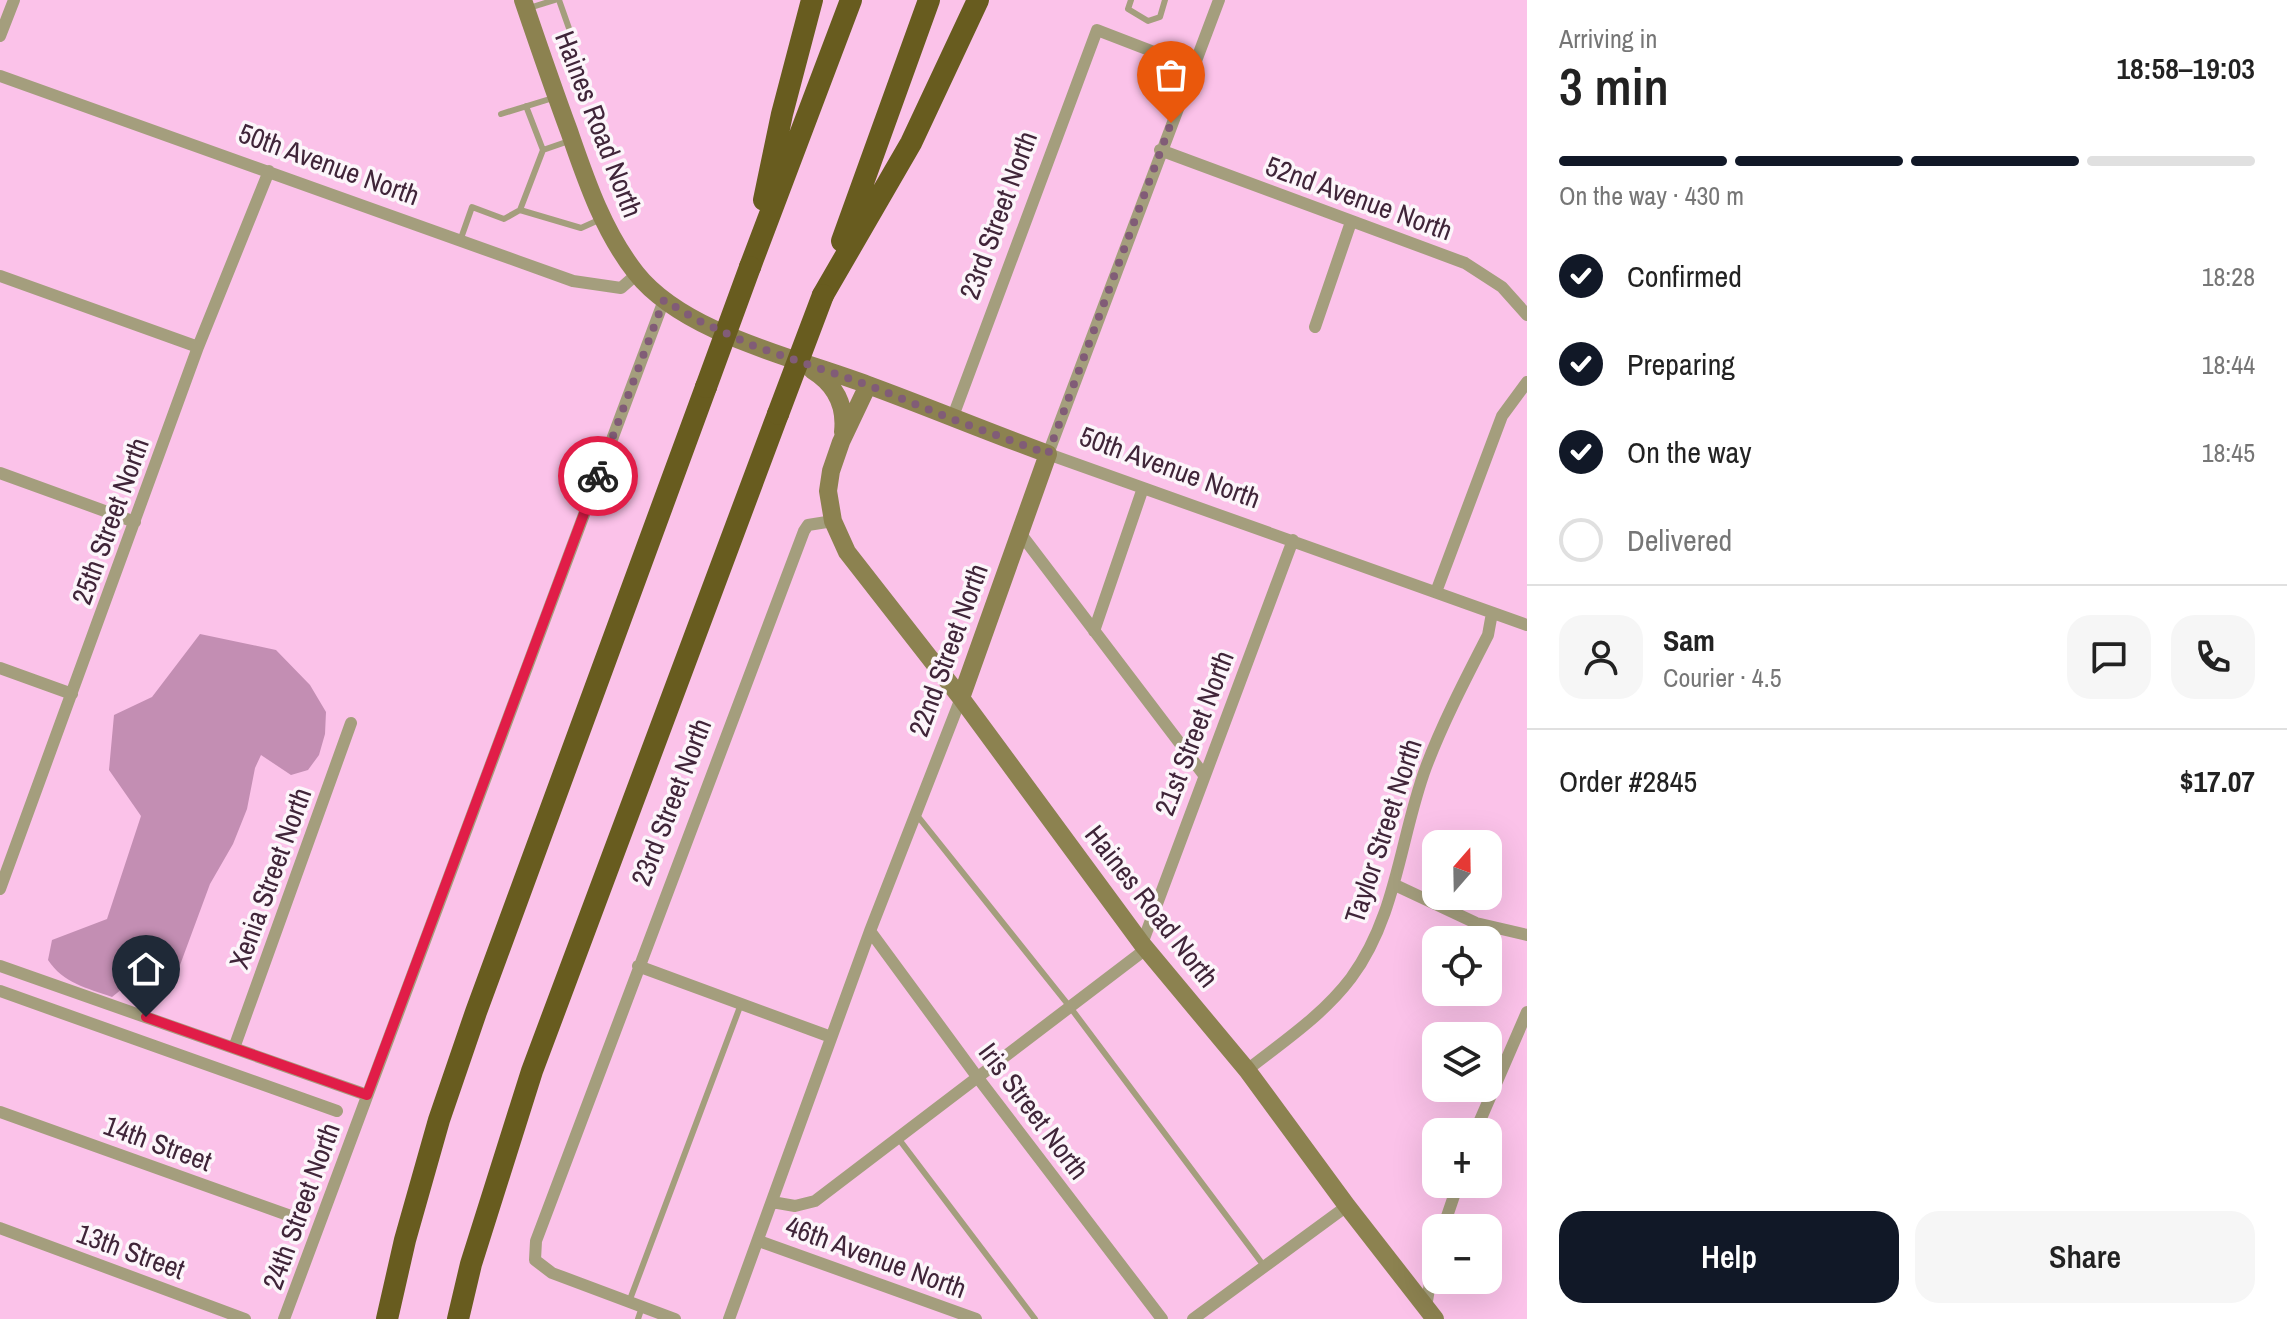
<!DOCTYPE html>
<meta charset="utf-8">
<style>
:root{--surface:#fff;--page:#f6f6f6;--text:#222;--muted:#767676;--line:#e0e0e0;--accent:#111827}
body{margin:0;font-family:"Archivo Narrow",sans-serif;background:var(--page);color:var(--text);height:100vh;display:flex;flex-direction:column;font-size:30px;white-space:nowrap}
*{box-sizing:border-box;margin:0}
p{font-size:26px;color:var(--muted)}
.icon{flex:none;width:44px;height:44px;fill:none;stroke:currentColor;stroke-width:2;stroke-linecap:round;stroke-linejoin:round}
.map{position:relative;flex:1;overflow:hidden}
.side{display:flex;flex-direction:column;background:var(--surface);width:760px}
.side>*{flex:none}
.needle{width:52px;rotate:20deg}
.fabs{position:absolute;left:1422px;top:830px;display:grid;gap:16px}
.fabs a{display:grid;place-items:center;width:80px;height:80px;border-radius:16px;background:var(--surface);box-shadow:0 8px 32px #0002;font-size:40px}
.pin{position:absolute;display:grid;place-items:center;width:68px;height:68px;color:#fff;margin:-82px -34px;border-radius:50% 50% 50% 0;rotate:-45deg;box-shadow:0 0 8px #0007}
.pin .icon{rotate:45deg}
.courier{position:absolute;display:grid;place-items:center;width:80px;height:80px;margin:-40px;border:6px solid #e11d48;border-radius:50%;background:#fff;color:#222;box-shadow:0 2px 10px #0007}
.head em{font-style:normal;font-weight:600}
.head div{display:flex;flex-direction:column-reverse}
.head{display:flex;align-items:center;justify-content:space-between;height:136px;padding:0 32px}
h1{font-size:52px;font-weight:600;line-height:60px}
.bar{display:grid;grid-template-columns:repeat(4,1fr);gap:12px 8px;align-content:center;height:96px;padding:0 32px}
.bar i{height:10px;border-radius:6px;background:var(--line)}
.bar .selected{background:var(--accent)}
.bar p{grid-column:span 4}
.line{display:flex;align-items:center;gap:20px;padding:0 32px;border-top:2px solid var(--line)}
.line div{flex:1}
.round{display:grid;place-items:center;flex:none;width:84px;height:84px;border-radius:24px;background:var(--page)}
ol{padding:0 32px;list-style:none}
li{display:flex;align-items:center;gap:24px;height:88px}
li p{margin-inline-start:auto}
li .icon{padding:8px;border-radius:50%;background:var(--accent);color:#fff;stroke-width:4}
li:last-child{color:var(--muted)}
li i{width:44px;height:44px;border:4px solid var(--line);border-radius:50%}
.cta{display:flex;gap:16px;margin-top:auto;padding:16px 32px}
.cta a{flex:1;height:92px;border-radius:24px;background:var(--accent);color:#fff;font-size:32px;font-weight:600;line-height:92px;text-align:center}
.cta a+a{background:var(--page);color:var(--text)}
main{display:flex;flex:1;min-height:0}
.map>svg:first-child{display:block}
</style>
<main>
<div class="map">
<svg width="1527" height="1319" viewBox="0 0 1527 1319">
<rect width="100%" height="100%" fill="#fbc2e9"/>
<path fill="#c38eb3" d="M 200,634 L 276,650 L 310,685 L 326,712 L 325,734 L 319,755 L 308,770 L 291,775 L 261,755 L 255,768 L 247,809 L 233,844 L 210,884 L 173,984 L 158,996 L 122,989 L 112,997 C 87,988 63,983 48,960 L 52,940 L 107,919 L 141,816 L 109,770 L 114,715 L 152,697 Z"/>
<g fill="none" stroke-linecap="round" stroke-linejoin="round">
<path stroke="#a49e7d" stroke-width="6" d="M 559,0 L 571,34
M 1131,0 L 1128,9 L 1148,21 L 1160,17 L 1165,0
M 529,8 L 555,0
M 526,106 L 543,150
M 501,114 L 553,98
M 569,141 L 543,150 L 520,210 L 581,228 L 601,219
M 460,241 L 472,207 L 504,219 L 520,210
M 916,814 L 1070,1007 L 1264,1266
M 898,1138 L 1035,1319
M 629,1302 L 741,1004
M 638,1319 L 642,1307"/>
<path stroke="#a49e7d" stroke-width="12" d="M 1219,0 L 1048,454 L 1527,625
M 0,36 L 14,0
M 0,76 L 573,281 L 621,288 L 637,274
M 1160,150 L 1465,263 L 1502,287 L 1527,315
M 0,276 L 198,347
M 1315,327 L 1351,222
M 952,419 L 1097,30 L 1193,67
M 0,473 L 135,522
M 1020,533 L 1204,775
M 1436,592 L 1502,416 L 1527,382
M 1094,631 L 1143,488
M 0,668 L 72,694
M 1395,885 L 1476,923 L 1527,935
M 0,889 L 198,347 L 269,171
M 870,931 L 978,1078 L 1162,1319
M 1142,944 L 1293,540
M 0,966 L 367,1095
M 638,966 L 831,1037
M 0,991 L 337,1111
M 234,1048 L 351,723
M 1247,1070 C 1284,1041 1323,1015 1351,978 C 1397,916 1400,837 1426,767 C 1443,722 1466,678 1488,635 L 1492,613
M 0,1112 L 299,1219
M 1475,1132 L 1527,1012
M 772,1202 L 795,1206 L 815,1201 L 1146,949
M 0,1228 L 245,1319
M 1443,1228 L 1458,1184
M 759,1241 L 976,1319
M 1426,1307 L 1436,1247
M 284,1319 L 664,300
M 675,1319 L 552,1273 L 535,1260 L 536,1241 L 804,531 L 808,525 L 833,521
M 729,1319 L 870,931 L 961,698
M 1193,1319 L 1347,1206"/>
<path stroke="#8c8250" stroke-width="18" d="M 523,0 C 538,44 553,88 569,131 C 586,180 603,231 636,273 C 684,334 797,358 868,385 C 928,407 988,432 1048,454 L 961,698
M 812,370 C 835,384 846,405 843,432
M 868,385 L 841,442 L 831,471 L 828,491 L 833,521 L 847,552 L 961,698 L 1142,944 L 1247,1070 L 1347,1206 L 1435,1319"/>
<path stroke="#685c1f" stroke-width="22" d="M 764,200 L 782,114 L 812,0
M 842,241 L 929,0
M 750,267 L 851,0
M 823,295 L 911,143 L 978,0
M 387,1319 L 405,1240 L 439,1120 L 476,1012 L 706,387
M 458,1319 L 471,1264 L 532,1071 L 778,414"/>
<path stroke="#685c1f" stroke-width="22" d="M 706,387 L 750,267
M 778,414 L 823,295"/>
</g>
<g fill="none" stroke-linecap="round" stroke-linejoin="round">
<path stroke="#815c77" stroke-width="8" stroke-dasharray="0 14.4" d="M 598,476 L 664,300 L 697,320 L 754,346 L 868,385 L 952,419 L 1048,454 L 1171,123"/>
<path stroke="#e11d48" stroke-width="10" d="M 146,1017 L 367,1095 L 598,476"/>
</g>
<g text-anchor="middle" dominant-baseline="central" stroke-width="7" stroke-linejoin="round" paint-order="stroke">
<g font-size="28" fill="#402539" stroke="#fcf5fa">
<text transform="translate(599 124) rotate(69)">Haines Road North</text>
<text transform="translate(329 164) rotate(20)">50th Avenue North</text>
<text transform="translate(1359 198) rotate(20)">52nd Avenue North</text>
<text transform="translate(998 215) rotate(-70)">23rd Street North</text>
<text transform="translate(1170 467) rotate(20)">50th Avenue North</text>
<text transform="translate(110 521) rotate(-70)">25th Street North</text>
<text transform="translate(948 650) rotate(-70)">22nd Street North</text>
<text transform="translate(1194 733) rotate(-69)">21st Street North</text>
<text transform="translate(671 802) rotate(-69)">23rd Street North</text>
<text transform="translate(1383 831) rotate(-72)">Taylor Street North</text>
<text transform="translate(270 878) rotate(-70)">Xenia Street North</text>
<text transform="translate(1152 906) rotate(52)">Haines Road North</text>
<text transform="translate(1034 1111) rotate(53)">Iris Street North</text>
<text transform="translate(158 1143) rotate(20)">14th Street</text>
<text transform="translate(301 1206) rotate(-70)">24th Street North</text>
<text transform="translate(131 1251) rotate(20)">13th Street</text>
<text transform="translate(876 1257) rotate(20)">46th Avenue North</text>
</g>
</g>
</svg>
<div class="fabs">
<a><svg class="needle" viewBox="-14 -14 28 28"><path d="M0-13l5 13h-10z" fill="#e53935"/><path d="M0 13l5-13h-10z" fill="#767676"/></svg></a>
<a><svg class="icon" aria-label="locate" viewBox="0 0 24 24"><circle cx="12" cy="12" r="6"/><path d="M12 2v4M12 18v4M2 12h4M18 12h4"/></svg></a>
<a><svg class="icon" aria-label="layers" viewBox="0 0 24 24"><path d="M12 4l9 5-9 5-9-5zM3 14l9 5 9-5"/></svg></a>
<a>+</a>
<a>−</a>
</div>
<div class="pin" style="left:1171px;top:123px;background:#ea580c"><svg class="icon" aria-label="bag" viewBox="0 0 24 24"><path d="M5 8h14l-1 12H6zM9 8a3 3 0 0 1 6 0"/></svg></div>
<div class="pin" style="left:146px;top:1017px;background:#1f2937"><svg class="icon" aria-label="home" viewBox="0 0 24 24"><path d="M3 11l9-7 9 7M6 9v11h12V9"/></svg></div>
<div class="courier" style="left:598px;top:476px"><svg class="icon" aria-label="bike" viewBox="0 0 24 24"><circle cx="6" cy="16" r="4"/><circle cx="18" cy="16" r="4"/><path d="M6 16l4-8h5l3 8M10 8l3 8H6M13 5h3"/></svg></div>
</div>
<section class="side">
<div class="head"><div><h1>3 min</h1><p>Arriving in</p></div><em>18:58–19:03</em></div>
<div class="bar"><i class="selected"></i><i class="selected"></i><i class="selected"></i><i></i><p>On the way · 430 m</p></div>
<ol>
<li><svg class="icon" aria-label="check" viewBox="0 0 24 24"><path d="M5 12l5 5 9-10"/></svg>Confirmed<p>18:28</p></li>
<li><svg class="icon" aria-label="check" viewBox="0 0 24 24"><path d="M5 12l5 5 9-10"/></svg>Preparing<p>18:44</p></li>
<li><svg class="icon" aria-label="check" viewBox="0 0 24 24"><path d="M5 12l5 5 9-10"/></svg>On the way<p>18:45</p></li>
<li><i></i>Delivered</li>
</ol>
<div class="line" style="height:144px"><a class="round"><svg class="icon" aria-label="person" viewBox="0 0 24 24"><circle cx="12" cy="8" r="4"/><path d="M4 21q1-7 8-7t8 7"/></svg></a><div><b>Sam</b><p>Courier · 4.5</p></div><a class="round"><svg class="icon" aria-label="chat" viewBox="0 0 24 24"><path d="M4 5h16v11H9l-5 4z"/></svg></a><a class="round"><svg class="icon" aria-label="phone" viewBox="0 0 24 24"><path d="M5 4h4l2 5-3 2q2 4 5 5l2-3 5 2v4C11 20 4 13 5 4z"/></svg></a></div>
<div class="line" style="height:104px"><div>Order #2845</div><b>$17.07</b></div>
<div class="cta"><a>Help</a><a>Share</a></div>
</section>
</main>
